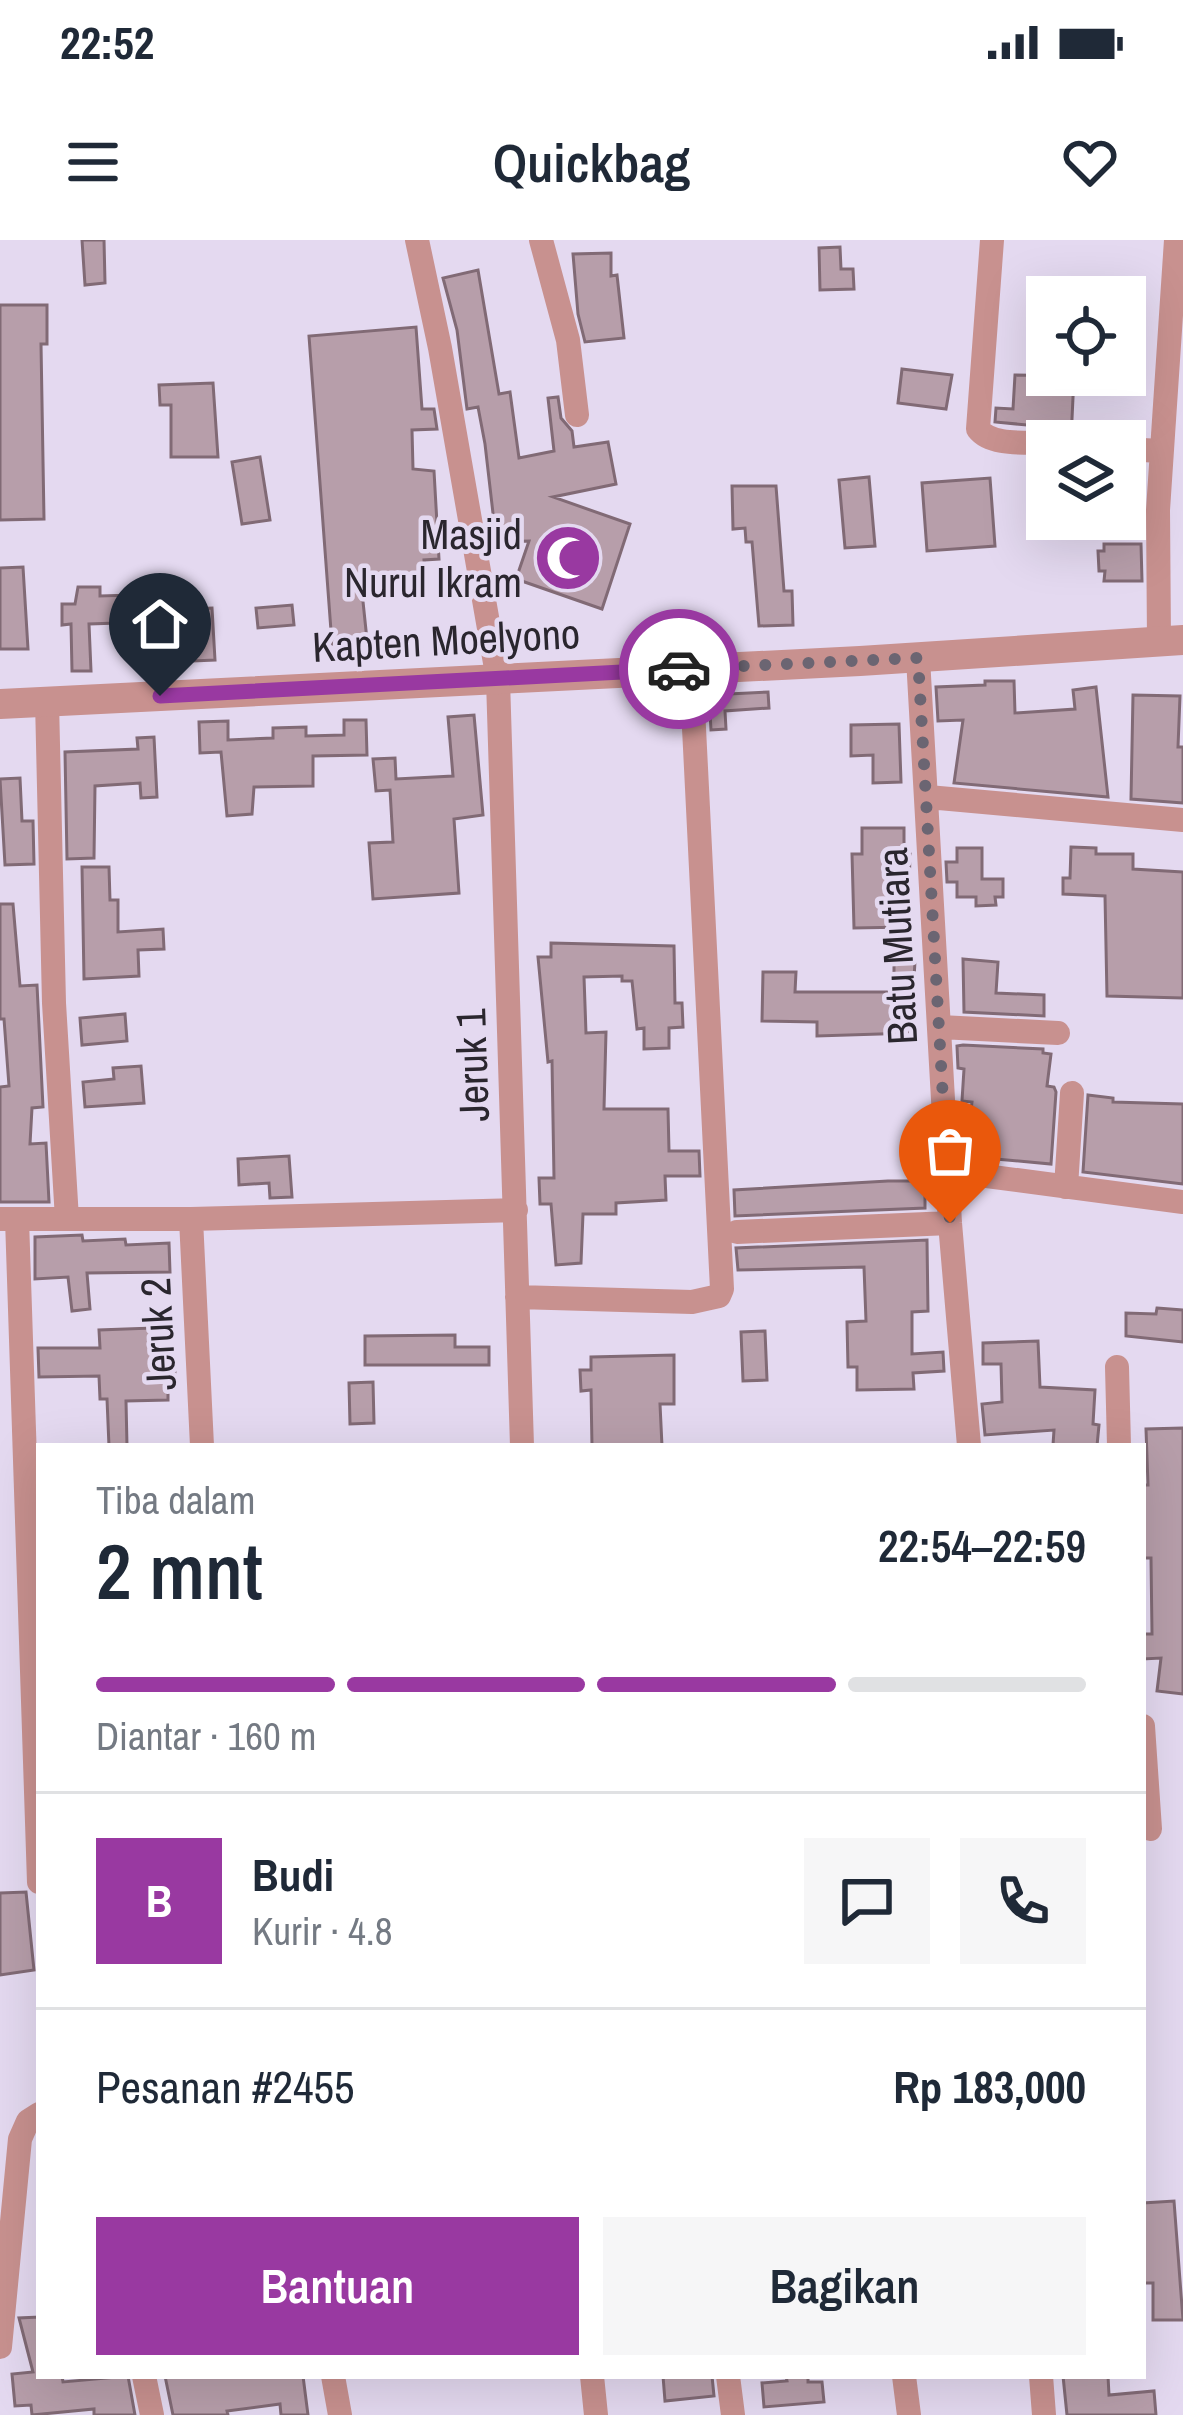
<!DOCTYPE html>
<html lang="id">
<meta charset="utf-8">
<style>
:root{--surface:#fff;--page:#f6f6f7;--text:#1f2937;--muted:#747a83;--line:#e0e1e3;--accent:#9939a1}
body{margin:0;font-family:"Archivo Narrow",sans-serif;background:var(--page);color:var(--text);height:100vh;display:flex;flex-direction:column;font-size:45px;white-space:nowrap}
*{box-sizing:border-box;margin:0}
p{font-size:39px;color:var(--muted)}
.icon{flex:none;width:66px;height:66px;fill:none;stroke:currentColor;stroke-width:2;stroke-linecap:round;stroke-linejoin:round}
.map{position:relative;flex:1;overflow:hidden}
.details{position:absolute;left:36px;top:1203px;width:1110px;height:936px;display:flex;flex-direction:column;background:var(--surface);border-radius:0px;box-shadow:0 12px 48px #0002}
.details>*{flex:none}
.tools{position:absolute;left:1026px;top:36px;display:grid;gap:24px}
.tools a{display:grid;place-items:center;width:120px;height:120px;border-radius:0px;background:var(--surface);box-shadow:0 12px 48px #0002;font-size:60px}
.pin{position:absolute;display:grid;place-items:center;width:102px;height:102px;color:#fff;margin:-123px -51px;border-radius:50% 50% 50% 0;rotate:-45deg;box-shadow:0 0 12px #0007}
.pin .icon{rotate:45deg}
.courier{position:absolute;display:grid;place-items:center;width:120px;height:120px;margin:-60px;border:9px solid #9939a1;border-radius:50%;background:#fff;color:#222;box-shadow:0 3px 15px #0007}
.summary em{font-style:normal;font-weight:600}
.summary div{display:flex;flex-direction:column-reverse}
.summary{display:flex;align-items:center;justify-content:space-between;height:204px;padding:0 60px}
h1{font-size:78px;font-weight:600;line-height:90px}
.bar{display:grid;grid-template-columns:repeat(4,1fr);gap:18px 12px;align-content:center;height:144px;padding:0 60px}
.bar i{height:15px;border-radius:9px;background:var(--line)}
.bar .active{background:var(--accent)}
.bar p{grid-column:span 4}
.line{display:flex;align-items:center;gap:30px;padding:0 60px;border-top:3px solid var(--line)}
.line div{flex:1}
.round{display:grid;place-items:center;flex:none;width:126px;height:126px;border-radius:0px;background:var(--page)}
.primary-button{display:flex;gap:24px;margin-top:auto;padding:24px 60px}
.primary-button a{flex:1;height:138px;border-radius:0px;background:var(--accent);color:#fff;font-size:48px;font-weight:600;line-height:138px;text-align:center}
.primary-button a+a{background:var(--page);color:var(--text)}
.status{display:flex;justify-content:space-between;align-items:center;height:84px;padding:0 60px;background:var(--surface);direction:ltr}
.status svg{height:33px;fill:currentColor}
header{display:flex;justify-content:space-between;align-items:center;height:156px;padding:0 60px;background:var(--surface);font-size:54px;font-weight:600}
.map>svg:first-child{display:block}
</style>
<div class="status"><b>22:52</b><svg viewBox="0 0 49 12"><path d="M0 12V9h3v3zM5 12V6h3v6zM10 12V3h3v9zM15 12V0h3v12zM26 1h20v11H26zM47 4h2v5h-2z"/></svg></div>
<header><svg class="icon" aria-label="menu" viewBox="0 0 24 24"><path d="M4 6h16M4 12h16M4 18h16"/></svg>Quickbag<svg class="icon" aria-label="heart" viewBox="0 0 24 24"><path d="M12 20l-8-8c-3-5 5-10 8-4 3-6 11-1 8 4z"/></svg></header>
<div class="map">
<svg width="1183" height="2175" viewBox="0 0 1183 2175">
<rect width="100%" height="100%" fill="#e4d9f0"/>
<path fill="#b79eaa" stroke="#816a75" stroke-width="3" d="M 82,0 L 104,0 L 105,43 L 85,45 Z
M 840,7 L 841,29 L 853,29 L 854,49 L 820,50 L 819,8 Z
M 611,13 L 611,36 L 617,35 L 624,98 L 585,102 L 578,74 L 573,14 Z
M 478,30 L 499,154 L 510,152 L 519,218 L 554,211 L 548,158 L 558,157 L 561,178 L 572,191 L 574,207 L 608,202 L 616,244 L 553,257 L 630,284 L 602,369 L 516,339 L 529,301 L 491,302 L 491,282 L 494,282 L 485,204 L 478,167 L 467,169 L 457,90 L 443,38 Z
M 0,65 L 47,65 L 47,104 L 41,104 L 44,279 L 0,280 Z
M 416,87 L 422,169 L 434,169 L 437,189 L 412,190 L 413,229 L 434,231 L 439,319 L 424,320 L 426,349 L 362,352 L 367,400 L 332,404 L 309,96 Z
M 902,129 L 952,135 L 946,169 L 898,163 Z
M 1015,135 L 1074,136 L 1071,200 L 1063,200 L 1056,190 L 1049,187 L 995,182 L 996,168 L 1013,169 Z
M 213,143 L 218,217 L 171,217 L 171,165 L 160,165 L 159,145 Z
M 260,217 L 270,280 L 242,284 L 232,222 Z
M 869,237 L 875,306 L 845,308 L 839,240 Z
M 990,238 L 995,306 L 927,311 L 922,243 Z
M 732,246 L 776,246 L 784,351 L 792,351 L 793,385 L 759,386 L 752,302 L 746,302 L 745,288 L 733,289 Z
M 1104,304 L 1141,304 L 1142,341 L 1104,341 L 1105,331 L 1099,331 L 1098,311 L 1104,311 Z
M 23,327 L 28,409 L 0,409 L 0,328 Z
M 78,347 L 100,347 L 100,356 L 133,355 L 133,362 L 147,362 L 147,382 L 89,384 L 91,431 L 72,431 L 71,384 L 62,385 L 62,364 L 75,364 Z
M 292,365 L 294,385 L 258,388 L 256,368 Z
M 212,368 L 215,420 L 193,421 L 190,369 Z
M 985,441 L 1014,441 L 1015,473 L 1075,469 L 1073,450 L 1096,447 L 1108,557 L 954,543 L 963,480 L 938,481 L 936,447 L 985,445 Z
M 768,452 L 769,468 L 725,471 L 726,489 L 711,490 L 709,455 Z
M 1133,455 L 1180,456 L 1178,507 L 1183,507 L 1183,563 L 1131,559 Z
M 474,475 L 483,575 L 454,579 L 459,653 L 373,659 L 369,603 L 393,602 L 390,550 L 376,551 L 373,519 L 395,518 L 396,539 L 453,536 L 448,477 Z
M 344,480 L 366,480 L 367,515 L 313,516 L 313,546 L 254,547 L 252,574 L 227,576 L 221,512 L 200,513 L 199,482 L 228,481 L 228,500 L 273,498 L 273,488 L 306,487 L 306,496 L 344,495 Z
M 899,484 L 901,542 L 873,543 L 873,515 L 851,516 L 851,485 Z
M 154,497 L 157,557 L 141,558 L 140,543 L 95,546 L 94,618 L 67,619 L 65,512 L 138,509 L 137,498 Z
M 20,538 L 22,581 L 33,581 L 34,624 L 5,625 L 0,539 Z
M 862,588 L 904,588 L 904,614 L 910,614 L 908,687 L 854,688 L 852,614 L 862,614 Z
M 1071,607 L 1096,608 L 1096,614 L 1133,614 L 1133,629 L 1183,632 L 1183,758 L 1107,756 L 1105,656 L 1063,654 L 1063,638 L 1070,638 Z
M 957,608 L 982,608 L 982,639 L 1003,639 L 1003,657 L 995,657 L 996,665 L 976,666 L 976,657 L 957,657 L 957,642 L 947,642 L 946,622 L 957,622 Z
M 82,627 L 109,627 L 110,660 L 118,660 L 118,692 L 163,689 L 164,709 L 138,710 L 139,736 L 84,739 Z
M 0,664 L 13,664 L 20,746 L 37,745 L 43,867 L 32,868 L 30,904 L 46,903 L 49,962 L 0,962 L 0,847 L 9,846 L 4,779 L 0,779 Z
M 551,703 L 674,706 L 675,763 L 682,763 L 683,787 L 669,788 L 669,808 L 644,809 L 644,788 L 637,789 L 632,741 L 622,741 L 622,736 L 584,737 L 586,793 L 606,792 L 604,869 L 668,869 L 669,911 L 699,911 L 700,936 L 665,936 L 666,960 L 616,963 L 616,974 L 583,974 L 581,1023 L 556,1025 L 551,964 L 540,964 L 539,938 L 554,938 L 552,821 L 548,822 L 538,717 L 551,717 Z
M 963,719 L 998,722 L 996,753 L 1044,755 L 1044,776 L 964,772 Z
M 894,721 L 915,721 L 911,793 L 817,796 L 817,782 L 762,781 L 763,732 L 796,732 L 795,752 L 894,752 Z
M 125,774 L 127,801 L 82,805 L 80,778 Z
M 963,805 L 1043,809 L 1043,813 L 1051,814 L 1047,846 L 1054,847 L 1056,852 L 1051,924 L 963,916 L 962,901 L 967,901 L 972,862 L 962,861 L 964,829 L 958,828 L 957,806 Z
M 141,826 L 144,863 L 85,867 L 83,842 L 114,839 L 113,828 Z
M 1088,855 L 1113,858 L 1113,862 L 1183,864 L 1183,944 L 1083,932 Z
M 289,916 L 292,957 L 270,958 L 269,943 L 239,945 L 238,919 Z
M 888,941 L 925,941 L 925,968 L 735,976 L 734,950 Z
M 82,995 L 83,1001 L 125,999 L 126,1005 L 169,1003 L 170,1032 L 87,1033 L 90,1069 L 72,1071 L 68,1037 L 35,1039 L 35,997 Z
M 927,1000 L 928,1071 L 912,1072 L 912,1114 L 943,1112 L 944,1131 L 913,1133 L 914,1149 L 857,1150 L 857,1127 L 848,1127 L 847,1082 L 866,1081 L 864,1027 L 738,1030 L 736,1008 Z
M 1157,1068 L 1183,1070 L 1183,1102 L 1126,1096 L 1126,1073 L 1156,1074 Z
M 152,1088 L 153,1117 L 174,1117 L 175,1134 L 168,1135 L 168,1160 L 126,1161 L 127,1206 L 109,1206 L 107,1159 L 100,1159 L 99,1136 L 39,1137 L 38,1108 L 100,1108 L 99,1090 Z
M 765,1091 L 767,1140 L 743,1141 L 741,1092 Z
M 455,1095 L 455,1107 L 489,1107 L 489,1125 L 365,1125 L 365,1096 Z
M 1038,1101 L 1040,1147 L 1095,1150 L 1093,1184 L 1099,1185 L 1097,1206 L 1053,1205 L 1054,1190 L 985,1195 L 982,1164 L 1002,1162 L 1001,1124 L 983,1124 L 983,1103 Z
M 674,1115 L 674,1164 L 660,1164 L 662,1206 L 592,1206 L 591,1150 L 581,1151 L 580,1130 L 591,1130 L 591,1117 Z
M 373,1142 L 374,1183 L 350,1184 L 349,1143 Z
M 1183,1188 L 1183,1454 L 1157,1451 L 1161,1418 L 1143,1419 L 1143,1394 L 1152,1394 L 1151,1318 L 1143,1318 L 1143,1245 L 1148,1245 L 1146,1189 Z
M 26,1652 L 34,1730 L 0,1735 L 0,1653 Z
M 1174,1961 L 1183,2080 L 1153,2080 L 1153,2043 L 1143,2043 L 1143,1963 Z
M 39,2077 L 39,2136 L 62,2136 L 63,2142 L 128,2136 L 135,2175 L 94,2175 L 94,2169 L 32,2175 L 31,2165 L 15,2166 L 12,2134 L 33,2132 L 19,2078 Z
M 165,2136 L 303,2136 L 308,2175 L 281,2175 L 280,2164 L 227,2171 L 228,2175 L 173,2175 Z
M 663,2136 L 712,2136 L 714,2156 L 665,2161 Z
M 786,2136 L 808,2136 L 808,2142 L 822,2142 L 824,2162 L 764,2167 L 762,2143 L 787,2141 Z
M 1063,2136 L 1108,2136 L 1109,2155 L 1154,2151 L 1156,2175 L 1067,2175 Z"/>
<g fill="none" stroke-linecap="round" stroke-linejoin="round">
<path stroke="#c8918f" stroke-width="24" d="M 417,0 L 440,108 L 498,440 L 522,1206
M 541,0 L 568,100 L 577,175
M 992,0 L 978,189 C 991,206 1025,202 1047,203
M 1125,209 L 1160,211
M 1159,402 L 1158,270 L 1176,0
M 918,418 L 950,983 L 969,1206
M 47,461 L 54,763 L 67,979
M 928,557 L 1183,580
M 940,787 L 1058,793
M 948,931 L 1183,962
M 1066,947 L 1072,853
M 0,979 L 191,979 L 516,970
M 17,979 L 39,1642
M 191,979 L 202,1206
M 737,992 L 950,983
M 517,1057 L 692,1062 L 719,1056 L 722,1049 L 691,428
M 1117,1127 L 1119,1206
M 1143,1486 L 1150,1589
M 0,2107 L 20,1899 L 28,1881 L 39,1874
M 144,2136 L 152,2175
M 333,2136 L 340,2175
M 592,2136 L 596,2175
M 728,2136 L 733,2175
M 904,2136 L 909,2175
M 1041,2136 L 1044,2175"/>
<path stroke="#c8918f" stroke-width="30" d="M 0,464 L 860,421 L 1183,400"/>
</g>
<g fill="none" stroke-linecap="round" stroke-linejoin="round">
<path stroke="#6b6572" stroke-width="12" stroke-dasharray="0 21.6" d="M 679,429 L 918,418 L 950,983"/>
<path stroke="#9939a1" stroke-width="15" d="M 160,456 L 679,429"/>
</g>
<defs>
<symbol id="mosque-disc" viewBox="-11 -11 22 22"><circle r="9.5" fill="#9939a1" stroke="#e4d9f0"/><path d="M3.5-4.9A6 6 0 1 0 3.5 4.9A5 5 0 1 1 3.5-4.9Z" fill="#fff"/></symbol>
</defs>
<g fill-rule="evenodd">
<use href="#mosque-disc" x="530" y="280" width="76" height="76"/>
</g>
<g text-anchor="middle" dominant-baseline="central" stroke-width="9" stroke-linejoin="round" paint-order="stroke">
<g font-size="42" fill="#2a262e" stroke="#e4d9f0" text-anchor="end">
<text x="522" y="294">Masjid<tspan x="522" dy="48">Nurul Ikram</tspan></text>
</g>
<g font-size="42" fill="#2a262e" stroke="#e4d9f0">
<text transform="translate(446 400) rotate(-3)">Kapten Moelyono</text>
<text transform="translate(897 706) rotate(-93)">Batu Mutiara</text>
<text transform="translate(472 825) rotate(-92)">Jeruk 1</text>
<text transform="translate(158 1094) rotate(-93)">Jeruk 2</text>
</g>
</g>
</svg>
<div class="tools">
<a><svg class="icon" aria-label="locate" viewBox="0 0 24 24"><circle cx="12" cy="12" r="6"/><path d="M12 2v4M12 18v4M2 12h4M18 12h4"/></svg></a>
<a><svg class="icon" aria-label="layers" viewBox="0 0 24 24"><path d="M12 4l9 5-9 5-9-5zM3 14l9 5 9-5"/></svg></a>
</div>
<div class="pin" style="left:950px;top:983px;background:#ea580c"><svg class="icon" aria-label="bag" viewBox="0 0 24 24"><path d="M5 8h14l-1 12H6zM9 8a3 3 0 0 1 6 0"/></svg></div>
<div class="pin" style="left:160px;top:456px;background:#1f2937"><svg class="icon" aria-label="home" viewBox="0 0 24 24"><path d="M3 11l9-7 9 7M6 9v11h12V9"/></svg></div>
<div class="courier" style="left:679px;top:429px"><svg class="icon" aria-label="car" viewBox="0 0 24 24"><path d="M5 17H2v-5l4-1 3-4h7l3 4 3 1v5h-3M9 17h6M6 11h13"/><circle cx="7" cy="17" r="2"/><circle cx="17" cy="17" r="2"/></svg></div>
<section class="details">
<div class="summary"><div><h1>2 mnt</h1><p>Tiba dalam</p></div><em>22:54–22:59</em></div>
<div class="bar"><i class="active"></i><i class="active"></i><i class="active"></i><i></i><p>Diantar · 160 m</p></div>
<div class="line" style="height:216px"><b class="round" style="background:var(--accent);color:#fff">B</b><div><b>Budi</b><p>Kurir · 4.8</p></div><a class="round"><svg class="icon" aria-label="chat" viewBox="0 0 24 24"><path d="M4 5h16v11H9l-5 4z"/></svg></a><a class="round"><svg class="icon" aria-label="phone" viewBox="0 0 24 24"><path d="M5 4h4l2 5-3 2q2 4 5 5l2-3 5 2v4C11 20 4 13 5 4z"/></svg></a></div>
<div class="line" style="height:156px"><div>Pesanan #2455</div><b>Rp 183,000</b></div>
<div class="primary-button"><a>Bantuan</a><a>Bagikan</a></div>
</section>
</div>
